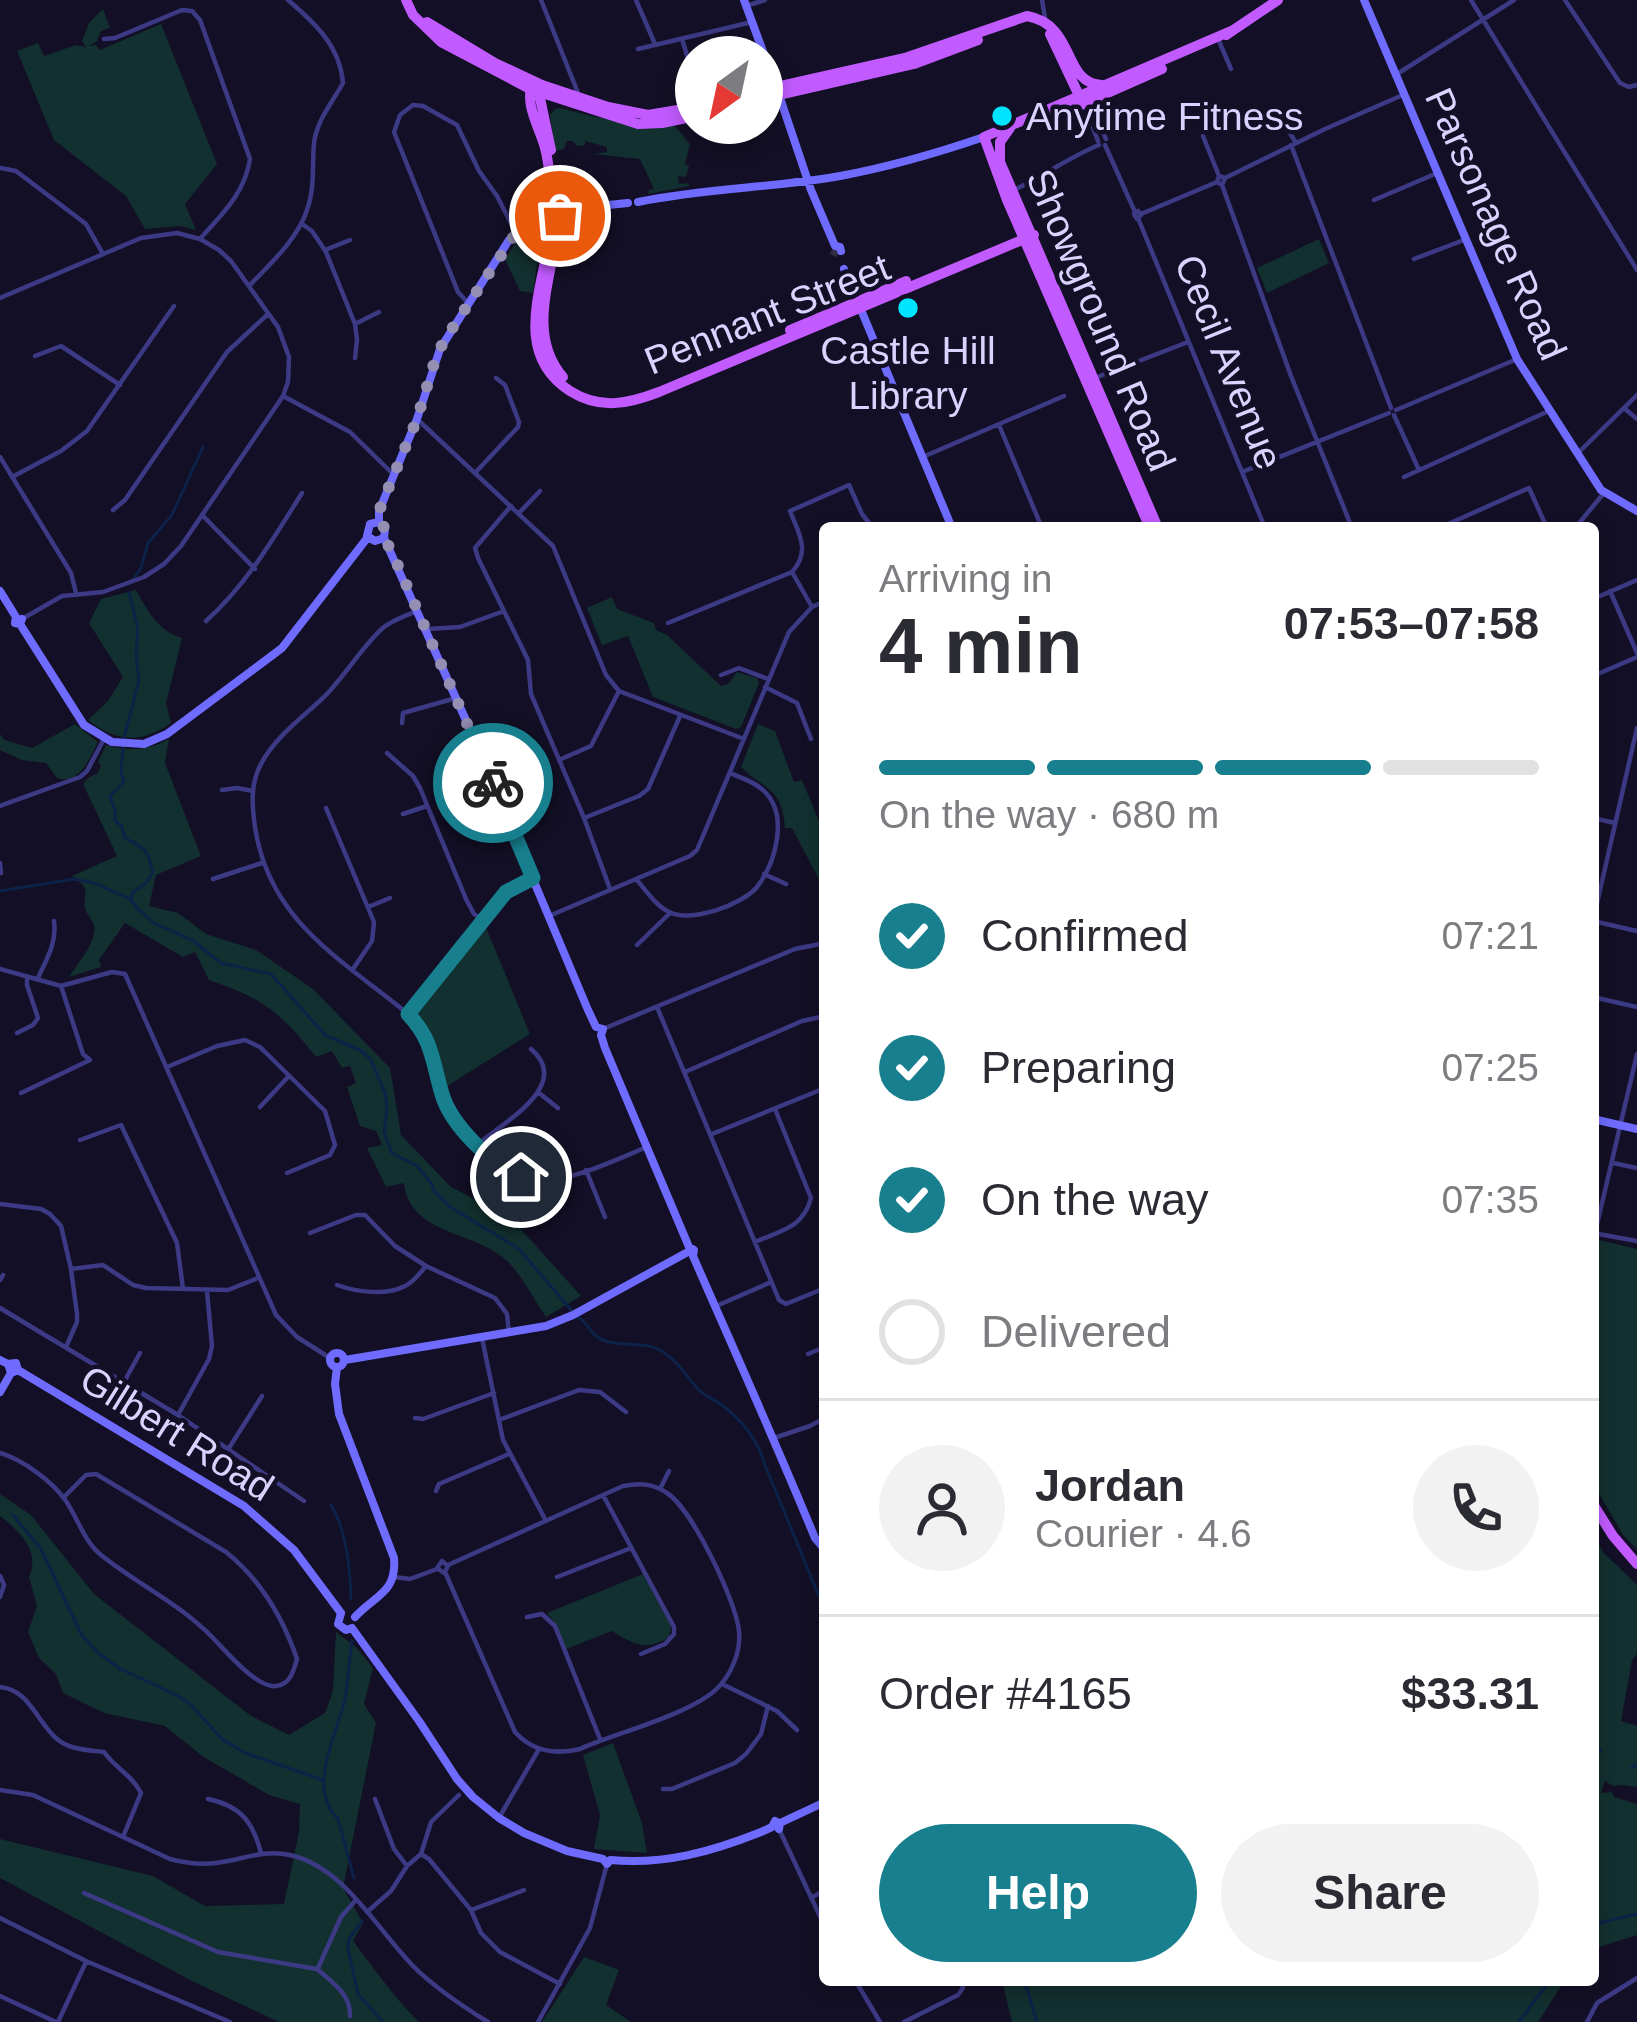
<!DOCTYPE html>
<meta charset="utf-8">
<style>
:root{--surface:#fff;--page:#f2f2f3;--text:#2b2b33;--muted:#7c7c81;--line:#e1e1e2;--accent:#187f8f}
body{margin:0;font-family:Arial,sans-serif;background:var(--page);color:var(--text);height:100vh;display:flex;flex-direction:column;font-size:45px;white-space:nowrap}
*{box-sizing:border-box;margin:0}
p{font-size:39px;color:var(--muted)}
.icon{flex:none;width:66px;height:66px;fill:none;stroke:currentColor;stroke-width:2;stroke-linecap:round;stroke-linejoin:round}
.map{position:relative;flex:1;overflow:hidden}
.sheet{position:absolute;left:819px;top:522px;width:780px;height:1464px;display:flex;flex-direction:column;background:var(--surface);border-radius:12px;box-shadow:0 6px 18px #0003}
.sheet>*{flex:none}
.needle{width:78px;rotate:213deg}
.tools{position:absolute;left:675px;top:36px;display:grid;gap:24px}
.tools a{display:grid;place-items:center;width:108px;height:108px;border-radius:50%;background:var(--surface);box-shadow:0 6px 18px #0003;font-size:60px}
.pin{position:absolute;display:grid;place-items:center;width:102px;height:102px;color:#fff;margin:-51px;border:6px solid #fff;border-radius:50%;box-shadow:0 3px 12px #0007}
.courier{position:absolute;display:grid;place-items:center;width:120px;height:120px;margin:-60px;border:9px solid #187f8f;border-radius:50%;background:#fff;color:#222;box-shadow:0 3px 15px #0007}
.summary em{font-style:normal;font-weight:600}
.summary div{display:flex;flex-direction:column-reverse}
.summary{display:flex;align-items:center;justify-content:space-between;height:204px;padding:0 60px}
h1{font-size:78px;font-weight:600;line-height:90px}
.bar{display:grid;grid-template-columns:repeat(4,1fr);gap:18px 12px;align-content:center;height:144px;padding:0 60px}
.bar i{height:15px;border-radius:9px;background:var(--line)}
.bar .on{background:var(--accent)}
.bar p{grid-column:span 4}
.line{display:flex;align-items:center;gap:30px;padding:0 60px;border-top:3px solid var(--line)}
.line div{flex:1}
.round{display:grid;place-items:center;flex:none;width:126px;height:126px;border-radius:63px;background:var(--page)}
ol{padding:0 60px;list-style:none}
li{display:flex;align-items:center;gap:36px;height:132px}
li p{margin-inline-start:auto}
li .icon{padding:12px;border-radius:50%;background:var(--accent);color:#fff;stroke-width:4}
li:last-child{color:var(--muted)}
li i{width:66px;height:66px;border:6px solid var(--line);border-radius:50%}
.cta{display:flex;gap:24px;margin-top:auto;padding:24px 60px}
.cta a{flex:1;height:138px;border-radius:72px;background:var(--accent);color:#fff;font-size:48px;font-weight:600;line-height:138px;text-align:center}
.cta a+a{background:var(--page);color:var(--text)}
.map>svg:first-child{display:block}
</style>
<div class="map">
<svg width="1637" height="2022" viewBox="0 0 1637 2022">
<rect width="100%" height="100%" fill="#130f26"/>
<path fill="#12302f" d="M 103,9 L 110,28 L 101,31 L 97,41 L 89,46 L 96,45 L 100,50 L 161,24 L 217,164 L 185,204 L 196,230 L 181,226 L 145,229 L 126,196 L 54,140 L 17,51 L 38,43 L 44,56 L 76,45 L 86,47 L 82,41 L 89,23 Z
M 560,108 L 595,117 L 674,125 L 690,144 L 685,164 L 689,166 L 686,177 L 678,176 L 679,184 L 689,183 L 689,186 L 648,194 L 649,190 L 654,189 L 640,159 L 594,154 L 607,152 L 607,147 L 585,141 L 585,145 L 577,146 L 573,141 L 567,141 L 564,149 L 555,151 L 550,115 L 555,109 Z
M 534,229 L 541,236 L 533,293 L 520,291 L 505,259 L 518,239 Z
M 1319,239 L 1329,263 L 1267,293 L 1257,268 Z
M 136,590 C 147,610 159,632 182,638 L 166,703 L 171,723 C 142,744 115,742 88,720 L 108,701 L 123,677 L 89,623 L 101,599 Z
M 612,597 L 617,609 L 654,623 L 656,630 L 667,635 L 721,686 L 728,684 L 737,672 L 757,678 L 759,683 L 741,727 L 736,729 L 653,697 L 628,636 L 602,645 L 587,608 Z
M 75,724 L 98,742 C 89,759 80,785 57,778 L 46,763 L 22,760 L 0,750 L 0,734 L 4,740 L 32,748 Z
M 758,724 L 775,731 L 794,782 L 802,780 L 825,836 L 825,891 L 792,828 L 785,828 C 782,786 764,790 741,767 Z
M 169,739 L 165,763 L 201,856 L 156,875 L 149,906 L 178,913 L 206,934 L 256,950 L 313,989 L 390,1068 L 401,1135 L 451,1187 L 510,1217 L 581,1296 L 546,1317 C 535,1301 521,1274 507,1261 C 475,1230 410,1236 404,1183 L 386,1187 L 367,1148 L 382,1145 L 376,1131 L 360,1126 L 347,1087 L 356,1083 L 350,1066 L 342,1068 L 332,1051 L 316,1057 C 280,1012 264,999 209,980 L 195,952 L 183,957 L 125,923 L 99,960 L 101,967 L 69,977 C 77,964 98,941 94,925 C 93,921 86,913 85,908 C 82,889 94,892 72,876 L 117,856 L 83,784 L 88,778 L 98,773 L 101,765 L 98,762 L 106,745 C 128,752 149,750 169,739 Z
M 485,925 L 530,1034 L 444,1088 L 436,1048 L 416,1013 Z
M 1599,1240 L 1637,1249 L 1637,1549 L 1623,1535 L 1593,1483 L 1593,1242 Z
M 0,1494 L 31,1515 L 94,1594 L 251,1716 L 289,1735 L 325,1713 L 333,1691 L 336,1632 L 356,1647 L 373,1668 L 364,1704 L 376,1723 L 343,1888 L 363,1923 L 353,1941 C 373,1967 396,2000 419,2022 L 279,2022 L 192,1981 L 0,1878 L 0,1839 L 153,1876 L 205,1906 L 284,1904 L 299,1832 L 300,1804 L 269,1795 L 202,1756 L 165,1726 L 104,1713 L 63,1693 L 56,1674 L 39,1658 L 28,1632 L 37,1606 L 29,1577 C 41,1551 19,1531 0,1516 Z
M 1593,1535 L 1604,1553 L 1637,1585 L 1637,1654 L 1632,1660 L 1621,1721 L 1637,1726 L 1637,1787 L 1622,1785 L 1613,1786 L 1605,1781 L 1601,1793 L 1612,1792 L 1614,1797 L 1637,1804 L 1637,1935 L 1593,1949 Z
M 643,1574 L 671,1626 L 669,1637 C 646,1652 633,1644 612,1631 L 566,1649 L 556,1624 L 547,1613 Z
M 613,1743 L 642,1823 L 647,1853 L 594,1849 L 600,1815 L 583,1755 Z
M 584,1957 L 619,1970 L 606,2005 L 631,2022 L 542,2022 Z
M 1002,1980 L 1565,1980 L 1538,2022 L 1012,2022 Z"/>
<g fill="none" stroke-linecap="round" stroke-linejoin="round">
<path stroke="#0c2248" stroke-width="3" d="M 132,581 L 141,568 L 148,543 L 172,515 L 203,447
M 124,738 L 139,680 L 136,654 L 138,629 L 129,593
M 123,747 L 121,773 L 124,782 L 110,796 L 115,811 L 115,820 L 122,827 L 125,838 C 146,849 147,848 153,872 L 145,884 L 133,892 L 131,900 L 137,908 L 154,923 L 192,940 L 221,963 L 271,974 L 325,1035 L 362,1051 L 371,1060 L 385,1093 L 387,1108 L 384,1133 L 392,1153 L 417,1166 L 432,1184 L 434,1191 L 450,1207 L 519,1249 L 571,1310
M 0,891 L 74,879 L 94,883 L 130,899
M 577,1317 C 588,1322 587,1329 596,1336 C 613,1349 641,1340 660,1350 C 675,1358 687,1377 699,1390 C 706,1397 714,1399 722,1405 C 743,1421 758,1440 765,1465 L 825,1611
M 331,1505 C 347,1531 350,1569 351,1599
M 13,1515 L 41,1549 L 81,1634 L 98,1653 L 119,1668 L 178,1696 L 190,1704 L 222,1739 L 245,1753 L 323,1780
M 352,1641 C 349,1660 348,1680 345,1699 C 337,1735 306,1787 338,1819 L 354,1878
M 1593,1745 L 1601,1751
M 1632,1767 L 1637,1765
M 362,1921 L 349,1939 L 348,1948 L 358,1994 L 383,2022
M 1593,1932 L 1599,1923 L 1637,1914
M 1022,1980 C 1031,1994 1031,2007 1037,2022
M 1519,2022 L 1550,1980"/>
<path stroke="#312d47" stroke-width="8" stroke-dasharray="8 4" stroke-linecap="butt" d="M 832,250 L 838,254"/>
<path stroke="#3d3a85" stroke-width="4.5" d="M 541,0 L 578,93
M 636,0 L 655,44
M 1042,0 L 1045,18
M 1471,0 L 1637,270
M 1565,0 L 1620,83 L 1629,87 L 1637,85
M 746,6 L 765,0
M 104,39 L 115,38 L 182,10 L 192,11 L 200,20 L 250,159 C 245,193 222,214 200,239
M 1219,41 L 1231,69
M 683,42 L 688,59
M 638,49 L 752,22
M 1397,74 L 1514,0
M 1088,101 L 1106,139
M 1085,107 L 1098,141
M 1280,117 L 1296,143
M 1203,136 L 1219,176
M 1105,145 L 1135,212
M 1291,145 L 1391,408
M 1,168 L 16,171 L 86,224 L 103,254
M 1219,176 L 1225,178 L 1222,185 L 1217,182 Z
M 1225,178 L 1325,129 L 1405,94
M 1222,185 L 1291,376 L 1352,528
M 1014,190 C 1044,176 1069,157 1099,145
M 1374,200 L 1435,174
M 1138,211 L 1141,215 L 1137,219 L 1134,214 Z
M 1141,214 L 1217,182
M 1138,218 L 1265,528
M 302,224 L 312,231 L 326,252 L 355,324 L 357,340 L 355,358
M 325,250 L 350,240
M 1414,259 L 1464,240
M 249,286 C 270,264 297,240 307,210 C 315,188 312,166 314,143 C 317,120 332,103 343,83 C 340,46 315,23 288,0
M 0,298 L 141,238 L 177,233 L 200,239 L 219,250 L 231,261 L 278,327 L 289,357 L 288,382 L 283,396 L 181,546 L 164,564 L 144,577 L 103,592 L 62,596 L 22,619
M 468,303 L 458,292 L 394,132 L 400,115 L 413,105 L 423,106 L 457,125 L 479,171 L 497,196 L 516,233
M 355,324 L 379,312
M 35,356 L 61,346 L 120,385
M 1095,378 L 1188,342
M 283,396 L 350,432 L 394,475
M 1624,408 L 1637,419
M 1396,410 L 1517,359
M 1394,415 L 1419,470
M 417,419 L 553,546 L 606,675 L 619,691 L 744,739
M 999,425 L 1042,528
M 1578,453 L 1637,395
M 925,456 L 1064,396
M 0,457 L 71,573 L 76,593
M 1242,472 L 1389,413
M 475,473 L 518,427 L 519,422 L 505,385 L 496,378
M 12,477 L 61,451 L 87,431 L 174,306
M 1404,477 L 1551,410
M 511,506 L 475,548 L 478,558 L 528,660 L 531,694 L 584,818 L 610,889
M 113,510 L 125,500 L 227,352 L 268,314
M 519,513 L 540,491
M 204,517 L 255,569
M 1439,528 L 1529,488 L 1547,528
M 1575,528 L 1604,493
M 792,572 C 811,551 799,534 790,511 L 849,485 L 862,514 L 873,528
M 792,572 L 812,607
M 1610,591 L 1637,653
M 1593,599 L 1637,580
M 417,611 C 407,615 393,620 384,627 C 363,645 345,676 324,697 C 303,717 274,738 261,764 C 250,784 252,806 255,827 C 269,921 340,958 408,1014 C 434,1042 431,1065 443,1099 C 450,1118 463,1130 477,1144 C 488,1155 499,1167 513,1174 C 552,1193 610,1162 647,1147
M 206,621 C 247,584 273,539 302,493
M 668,623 L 792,572
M 428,629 L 460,627 L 504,611
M 721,675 L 739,668 L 768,679
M 1593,676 L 1637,657
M 765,687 L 797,703 L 811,739
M 402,723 L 403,713 L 456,698
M 1637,728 L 1593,921 L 1637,931
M 387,753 L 413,776 L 420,788 L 466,899 L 474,914 L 483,920
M 559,760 L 591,746 L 619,691
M 222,790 L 237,788 L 253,791
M 0,806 L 80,777 L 87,771 L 104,739
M 326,808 L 374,922 L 372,941 L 353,969
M 403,814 L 427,806
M 584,818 L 639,796 L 648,789 L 680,716
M 1593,818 L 1615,823
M 0,863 L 1,873
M 764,874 L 786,884
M 213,879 L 262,863
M 636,879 C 645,889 656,906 669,912 C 691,923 742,905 757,887 C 776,862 789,815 764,791 C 755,782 742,778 730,773
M 368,907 L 390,898
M 549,916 L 690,856 L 697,850 L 789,632 L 812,607 L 825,601
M 637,945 L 670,913
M 0,969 L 61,986 L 112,972 L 125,974 L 276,1315 L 297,1337 L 330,1358
M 38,978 C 47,958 57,943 54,921
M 1593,997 L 1637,1007
M 657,1007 L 779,1300 L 786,1304 L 825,1288
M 408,1014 L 506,893 L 532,879
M 603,1029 L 795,949 L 825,943
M 17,1033 L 33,1025 L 38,1018 L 27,985 L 27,976
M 167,1067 L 217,1046 L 245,1040 L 260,1047 L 325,1111 L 335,1145 L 330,1155 L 287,1173
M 685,1072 L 802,1021 L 825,1016
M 21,1093 L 90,1060 L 83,1054 L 61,986
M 539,1093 L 558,1108
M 260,1107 L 288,1077
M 712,1134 L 825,1088
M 80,1140 L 121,1125 L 177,1243 L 183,1289
M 478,1144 C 504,1122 573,1085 531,1049
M 1613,1163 L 1637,1168
M 586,1170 L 605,1217
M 0,1204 L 41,1209 L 50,1214 L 61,1226 L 71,1269 L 77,1314 L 77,1322 L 66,1347
M 310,1233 L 356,1215 L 365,1215 L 395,1246 L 426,1266 L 495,1298 L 507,1314 L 509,1334
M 1593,1233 L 1637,1241
M 1595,1233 L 1637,1054
M 755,1242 C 782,1230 803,1228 811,1198 L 775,1109
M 71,1269 L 103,1265 L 133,1285 L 146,1288 L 228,1290 L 258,1278
M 0,1280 L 3,1275
M 337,1285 C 357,1292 386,1296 405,1286 C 414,1282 420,1273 426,1266
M 714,1307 L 769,1283
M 0,1308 L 178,1415 L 304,1501
M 482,1338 L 503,1440 L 546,1521
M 808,1354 L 825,1347
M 124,1382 L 140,1353
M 178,1415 L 209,1359 L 212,1346 L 207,1291
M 415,1418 L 423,1419 L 494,1393
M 499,1420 L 579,1390 L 600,1392 L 626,1412
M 774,1438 L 810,1426 L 825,1418
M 229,1448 L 262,1396
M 0,1453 C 23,1460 52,1481 66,1501 C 78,1519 84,1541 101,1555 C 137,1584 179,1603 212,1637 C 225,1650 257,1689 276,1686 C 290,1685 294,1670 297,1659 C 283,1618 261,1580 226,1552 L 96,1474 L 86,1475 L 64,1497
M 660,1489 L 669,1471
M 436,1491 L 439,1484 L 509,1454
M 603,1495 L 674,1627 L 674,1634 L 665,1644 L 641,1654
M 442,1561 L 448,1566 L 444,1573 L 437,1568 Z
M 445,1572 L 515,1732 C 533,1752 555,1755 580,1749 C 615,1733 701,1712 722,1683 C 733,1670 741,1649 739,1631 C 736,1601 692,1509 667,1493 C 652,1483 640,1483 623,1486 L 448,1565
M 0,1576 L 4,1585 L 0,1597
M 394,1577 L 410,1579 L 437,1569
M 557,1577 L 631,1548
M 527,1617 L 542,1614 L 555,1626 L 600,1739
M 722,1684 L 777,1711 L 797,1730
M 0,1687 C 30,1690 36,1721 57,1739 C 70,1750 88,1750 104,1752 C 115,1768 133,1776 141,1793 L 123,1837
M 663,1789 L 672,1789 L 735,1763 L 746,1754 L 761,1734 L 768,1706
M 0,1790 L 33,1795 L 170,1859 C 185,1863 200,1865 216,1863 C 242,1860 263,1849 290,1855 C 344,1867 376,1928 413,1966 C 435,1988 462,2006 488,2022
M 208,1799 C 241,1806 253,1822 261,1853
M 375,1799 L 394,1849 L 407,1866
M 500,1816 L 539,1749
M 779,1829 L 825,1927
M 421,1854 L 431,1822 L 459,1795
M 84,1893 L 218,1952 L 317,1969
M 811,1898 L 825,1890
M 471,1910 L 524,1890
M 367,1912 L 391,1891 L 407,1866 L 421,1854 L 429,1859 L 471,1910 L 481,1933 L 500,1952 L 560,1984
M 0,1918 L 86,1961 L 230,2022
M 318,1968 L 341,1917 L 355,1901
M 317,1969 C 332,1982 351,1994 350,2016
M 855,1980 L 880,2022
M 0,1996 L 56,2022
M 58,2022 L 86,1962
M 538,2022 L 590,1928 L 607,1864
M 904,2022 L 958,1995 L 963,1988 L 960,1980
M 1587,2022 L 1597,2003 L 1637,1978"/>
<path stroke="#6f6bff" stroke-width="8" d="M 744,0 L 776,87
M 1364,0 L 1517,359 L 1601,490 L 1637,511
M 779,95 L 811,190 L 835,246 L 840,247 L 841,251
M 638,202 C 705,188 773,188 840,176 C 889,167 937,153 984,137
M 844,269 L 952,528
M 379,522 L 385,529 L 384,538 L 469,727 L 588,1010 L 596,1027 L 603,1029 L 601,1035 L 605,1048 L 689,1247 L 694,1250 L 693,1256
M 379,522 L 379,511 L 417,419 L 440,349 L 509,240 C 532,215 595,206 628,203
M 379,522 L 370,524 L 367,536 L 375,541 L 384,538
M 0,591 L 16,617 L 15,623 L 20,624 L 22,619
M 20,624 L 84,725 L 112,742 L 144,744 L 167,734 L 282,648 L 368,537
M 1593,1119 L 1637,1129
M 693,1256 C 734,1350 776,1443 815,1538 L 825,1550
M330 1360a7 7 0 1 1 14 0a7 7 0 1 1-14 0Z
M 0,1360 L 8,1364 L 11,1373 L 18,1370
M 345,1360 L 546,1326 L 573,1315 L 686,1253
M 8,1364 L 16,1363 L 18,1370 L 244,1506 L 294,1550 L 341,1613
M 337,1367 L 335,1384 L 339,1414 L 394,1558 C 397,1593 375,1595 355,1617
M 0,1392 L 11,1373
M 341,1613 L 338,1624 L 346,1630 L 352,1628
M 352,1628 L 419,1721 L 457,1779 L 473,1797 L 499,1818 L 524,1833 L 567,1851 L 603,1859 L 607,1864 L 610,1860 C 664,1865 711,1852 761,1832 L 772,1827 L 775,1821 L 780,1824 L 779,1829
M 780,1823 L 825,1802"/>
<path stroke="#c25bff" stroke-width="10" d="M 406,0 L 413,15 L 441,42 L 530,89 L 638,124 L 662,123 L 696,116
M 427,22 L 495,63 L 542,85 L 608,107 L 648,115 L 696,107
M 1050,34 L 1083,104
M 1226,35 L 1278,0
M 533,81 C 523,106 541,128 546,152 C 550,170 551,190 552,208 C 554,268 503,348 570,391 C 600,410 628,404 659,392 L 1034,235
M 542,85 L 540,98 L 551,150
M 762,90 L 905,58 L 1027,16 C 1077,25 1062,84 1102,85
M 762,99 L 914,64 L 978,40
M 1051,112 L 1076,107 L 1162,69
M 1000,162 L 1158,528
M 1000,163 L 1000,142 L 1010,128
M 558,198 C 564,257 519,326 563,377
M 522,228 L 551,201
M 790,330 L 906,281
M 1150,528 L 1007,200 L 984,137 L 1231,31
M 1593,1504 L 1613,1536 L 1637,1564"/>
</g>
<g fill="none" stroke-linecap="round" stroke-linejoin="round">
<path stroke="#948fb3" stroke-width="12" stroke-dasharray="0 21.6" d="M 493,783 L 392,552 L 384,538 L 386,529 L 379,522 L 379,511 L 417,419 L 436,357 L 445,339 L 516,233 L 538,221 L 560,216"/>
<path stroke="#187f8f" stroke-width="15" d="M 493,783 L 533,878 L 506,892 L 408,1014 C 433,1040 432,1061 442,1094 C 451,1125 491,1164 521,1177"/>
</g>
<g fill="#00e5ff" stroke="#130f26" stroke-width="4.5">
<circle cx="1002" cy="116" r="12"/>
<circle cx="908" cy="308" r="12"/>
</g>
<g text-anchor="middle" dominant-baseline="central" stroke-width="9" stroke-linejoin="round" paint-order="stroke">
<g font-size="39" fill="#d9d4ff" stroke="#130f26" text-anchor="start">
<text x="1026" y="116">Anytime Fitness</text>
<text x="908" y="350" text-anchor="middle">Castle Hill<tspan x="908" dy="45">Library</tspan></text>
</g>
<g font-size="39" fill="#d9d4ff" stroke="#130f26">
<text transform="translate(1496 224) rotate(66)">Parsonage Road</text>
<text transform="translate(767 314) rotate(-22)">Pennant Street</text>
<text transform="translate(1101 320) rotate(67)">Showground Road</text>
<text transform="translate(1229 362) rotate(68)">Cecil Avenue</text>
<text transform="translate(177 1433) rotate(32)">Gilbert Road</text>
</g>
</g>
</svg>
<div class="tools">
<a><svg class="needle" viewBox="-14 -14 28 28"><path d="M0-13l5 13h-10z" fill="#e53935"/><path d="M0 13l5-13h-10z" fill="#7c7c81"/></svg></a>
</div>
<div class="pin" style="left:560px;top:216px;background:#ea580c"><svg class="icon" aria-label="bag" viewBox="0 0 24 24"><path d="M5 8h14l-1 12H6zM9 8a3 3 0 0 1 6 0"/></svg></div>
<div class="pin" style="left:521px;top:1177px;background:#1f2937"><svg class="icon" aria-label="home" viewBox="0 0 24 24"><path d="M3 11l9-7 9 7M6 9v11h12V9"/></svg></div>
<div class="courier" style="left:493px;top:783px"><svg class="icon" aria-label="bike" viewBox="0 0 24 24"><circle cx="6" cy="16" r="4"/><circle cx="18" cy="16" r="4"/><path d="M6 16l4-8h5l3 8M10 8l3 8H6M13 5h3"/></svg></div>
<section class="sheet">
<div class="summary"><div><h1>4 min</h1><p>Arriving in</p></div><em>07:53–07:58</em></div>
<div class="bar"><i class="on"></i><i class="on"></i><i class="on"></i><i></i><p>On the way · 680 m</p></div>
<ol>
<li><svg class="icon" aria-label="check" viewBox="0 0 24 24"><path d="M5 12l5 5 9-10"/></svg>Confirmed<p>07:21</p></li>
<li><svg class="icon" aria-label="check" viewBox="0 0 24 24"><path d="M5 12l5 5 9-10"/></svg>Preparing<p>07:25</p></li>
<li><svg class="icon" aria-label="check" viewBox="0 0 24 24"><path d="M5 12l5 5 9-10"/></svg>On the way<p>07:35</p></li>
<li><i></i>Delivered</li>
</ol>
<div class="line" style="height:216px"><a class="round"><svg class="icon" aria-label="person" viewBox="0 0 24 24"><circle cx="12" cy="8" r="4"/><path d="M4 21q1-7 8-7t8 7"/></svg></a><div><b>Jordan</b><p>Courier · 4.6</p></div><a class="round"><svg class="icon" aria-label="phone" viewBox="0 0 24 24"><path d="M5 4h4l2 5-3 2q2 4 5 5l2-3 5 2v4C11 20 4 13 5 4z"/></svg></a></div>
<div class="line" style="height:156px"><div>Order #4165</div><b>$33.31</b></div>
<div class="cta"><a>Help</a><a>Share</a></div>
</section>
</div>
